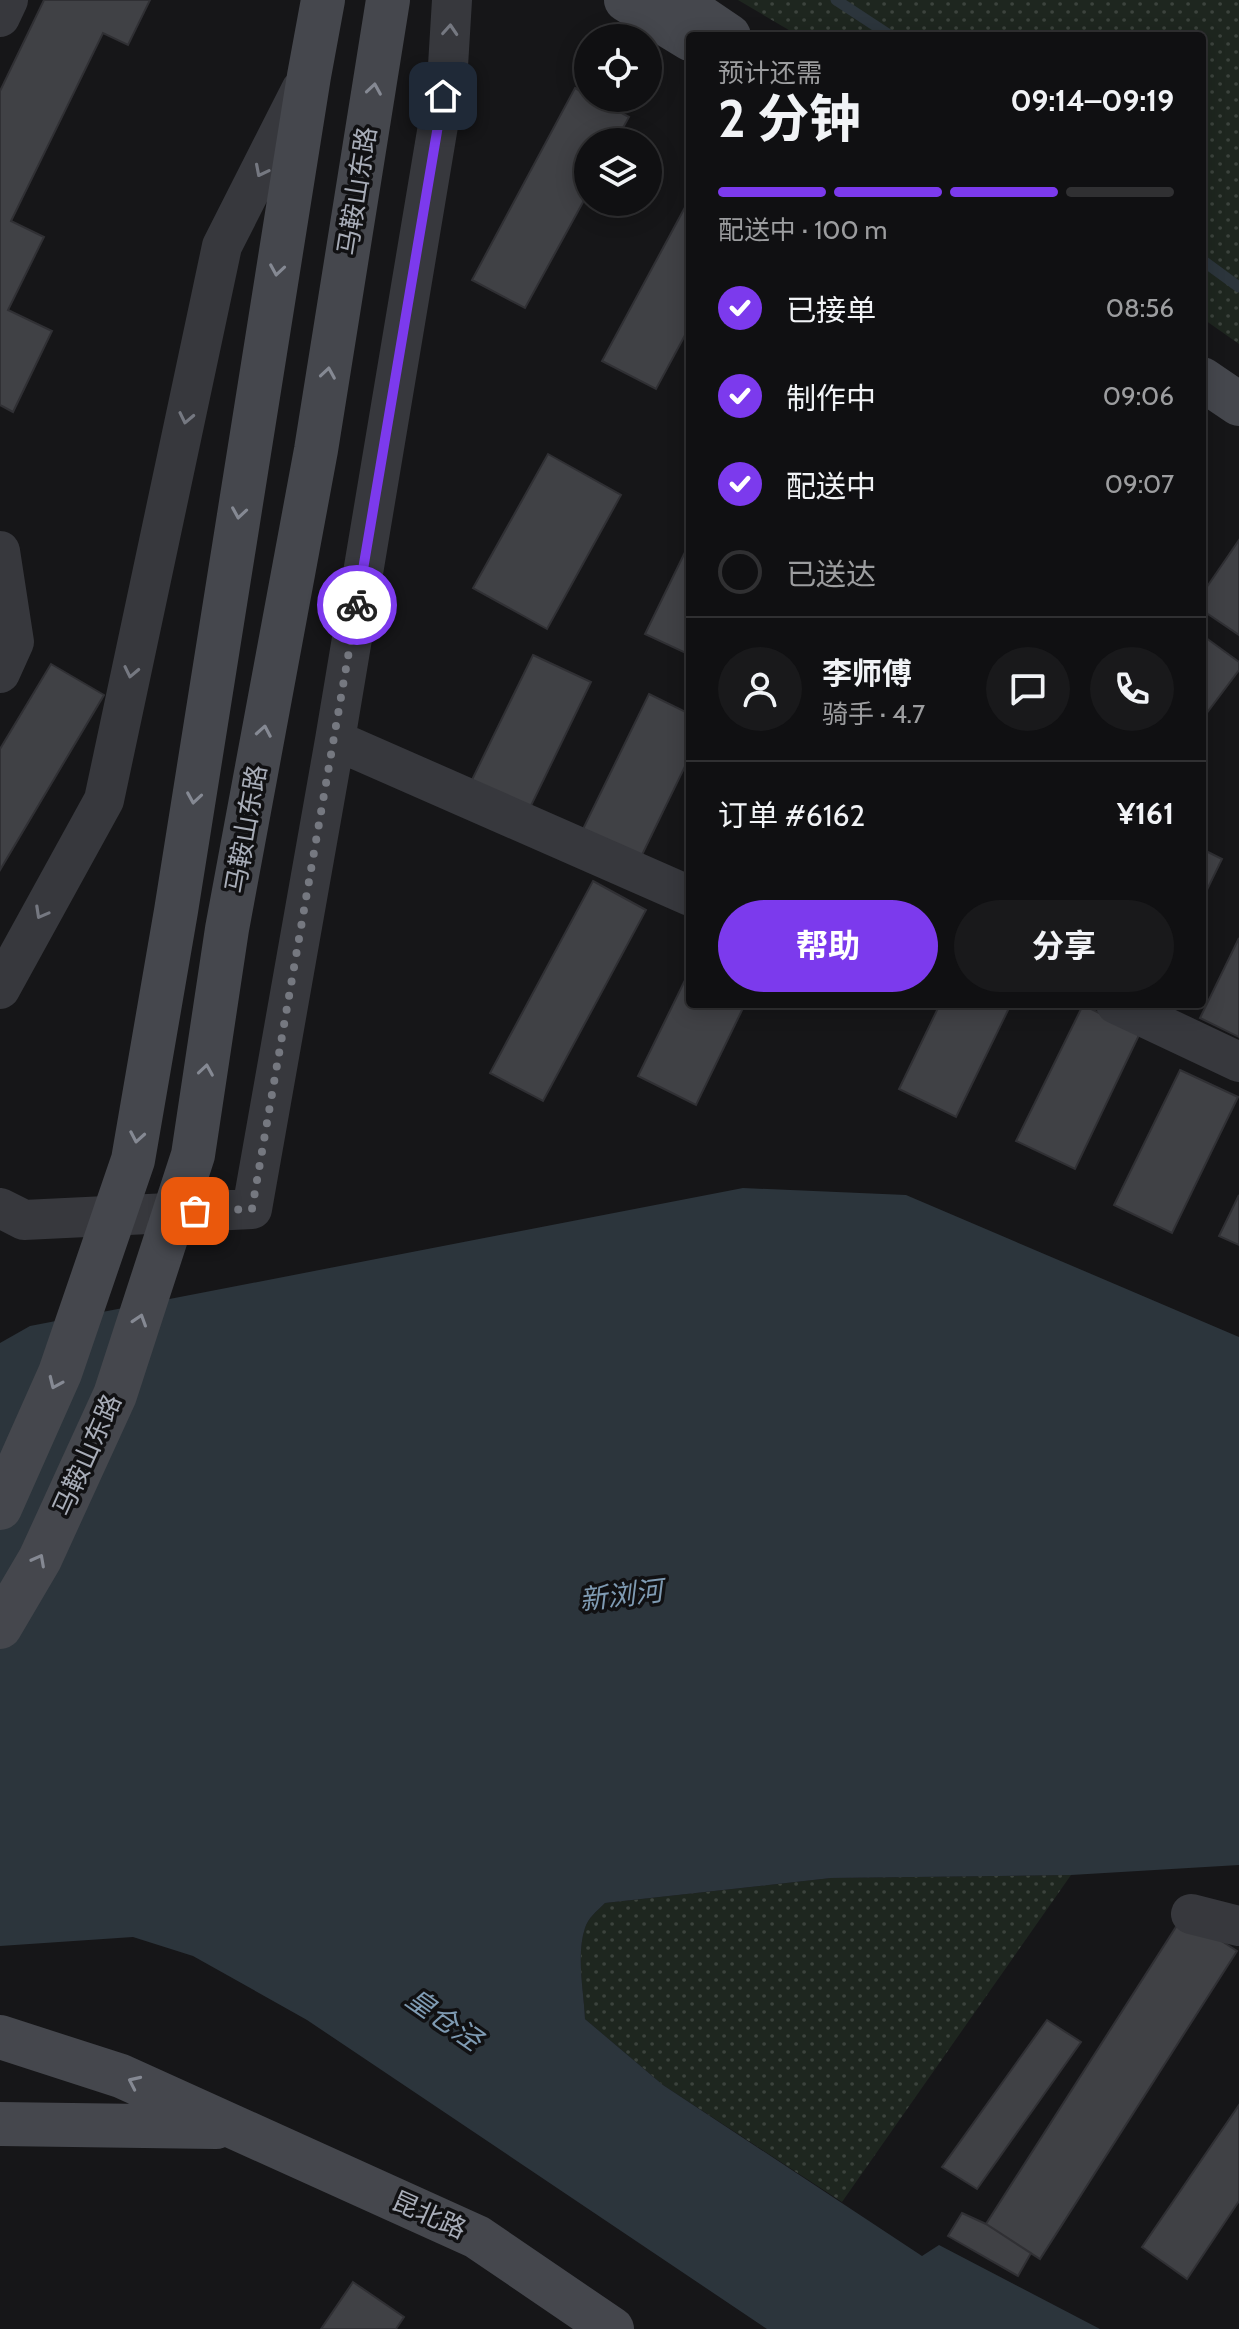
<!DOCTYPE html>
<html lang="zh">
<meta charset="utf-8">
<style>
:root{--surface:#101012;--page:#19191b;--text:#f1f3f6;--muted:#9c9d9f;--line:#303032;--accent:#7c3aed}
body{margin:0;font-family:Cabin,"Noto Sans SC",sans-serif;background:var(--page);color:var(--text);height:100vh;display:flex;flex-direction:column;font-size:30px;white-space:nowrap}
*{box-sizing:border-box;margin:0}
p{font-size:26px;color:var(--muted)}
.icon{flex:none;width:44px;height:44px;fill:none;stroke:currentColor;stroke-width:2;stroke-linecap:round;stroke-linejoin:round}
.map{position:relative;flex:1;overflow:hidden}
.drawer{position:absolute;left:686px;top:32px;width:520px;height:976px;display:flex;flex-direction:column;background:var(--surface);border-radius:8px;box-shadow:0 4px 20px #0003,0 0 0 2px var(--line)}
.drawer>*{flex:none}
.controls{position:absolute;left:574px;top:24px;display:grid;gap:16px}
.controls a{display:grid;place-items:center;width:88px;height:88px;border-radius:50%;background:var(--surface);box-shadow:0 4px 20px #0003,0 0 0 2px var(--line);font-size:40px}
.pin{position:absolute;display:grid;place-items:center;width:68px;height:68px;color:#fff;margin:-34px;border-radius:16px;box-shadow:0 4px 12px #0006}
.courier{position:absolute;display:grid;place-items:center;width:80px;height:80px;margin:-40px;border:6px solid #7c3aed;border-radius:50%;background:#fff;color:#222;box-shadow:0 2px 10px #0007}
.overview em{font-style:normal;font-weight:700}
.overview div{display:flex;flex-direction:column-reverse}
.overview{display:flex;align-items:center;justify-content:space-between;height:136px;padding:0 32px}
h1{font-size:52px;font-weight:700;line-height:60px}
.bar{display:grid;grid-template-columns:repeat(4,1fr);gap:12px 8px;align-content:center;height:96px;padding:0 32px}
.bar i{height:10px;border-radius:6px;background:var(--line)}
.bar .on{background:var(--accent)}
.bar p{grid-column:span 4}
.line{display:flex;align-items:center;gap:20px;padding:0 32px;border-top:2px solid var(--line)}
.line div{flex:1}
.round{display:grid;place-items:center;flex:none;width:84px;height:84px;border-radius:42px;background:var(--page)}
ol{padding:0 32px;list-style:none}
li{display:flex;align-items:center;gap:24px;height:88px}
li p{margin-inline-start:auto}
li .icon{padding:8px;border-radius:50%;background:var(--accent);color:#fff;stroke-width:4}
li:last-child{color:var(--muted)}
li i{width:44px;height:44px;border:4px solid var(--line);border-radius:50%}
.primary-button{display:flex;gap:16px;margin-top:auto;padding:16px 32px}
.primary-button a{flex:1;height:92px;border-radius:48px;background:var(--accent);color:#fff;font-size:32px;font-weight:700;line-height:92px;text-align:center}
.primary-button a+a{background:var(--page);color:var(--text)}
.map>svg:first-child{display:block}
</style>
<div class="map">
<svg width="1239" height="2329" viewBox="0 0 1239 2329">
<defs>
<pattern id="park-dots" width="8" height="8" patternUnits="userSpaceOnUse" patternTransform="scale(2)"><rect width="8" height="8" fill="#1e261f"/><path d="M2 2h.1M6 6h.1" fill="none" stroke="#3c433d" stroke-width="1.8" stroke-linecap="round"/></pattern>
</defs>
<rect width="100%" height="100%" fill="#161618"/>
<path fill="url(#park-dots)" d="M 738,0 L 1239,0 L 1239,344 L 1202,318 L 1202,36 L 799,36 Z
M 1071,1875 L 842,2202 L 663,2085 L 585,2019 C 584,1992 576,1955 585,1928 C 588,1918 597,1911 605,1903 L 831,1878 Z"/>
<path fill="#2c353c" d="M 743,1188 L 906,1195 L 1239,1337 L 1239,1865 L 1071,1875 L 831,1878 L 605,1903 C 597,1911 588,1918 585,1928 C 576,1955 584,1992 585,2019 L 663,2085 L 922,2256 L 939,2245 L 1100,2329 L 767,2329 L 307,2020 L 193,1956 L 133,1937 L 0,1946 L 0,1343 L 30,1326 Z"/>
<g fill="none" stroke-linecap="round" stroke-linejoin="round">
<path stroke="#2c353c" stroke-width="11" d="M 836,0 L 891,36
M 1202,260 L 1239,287"/>
</g>
<path fill="#404145" stroke="#303034" stroke-width="2" d="M 44,0 L 150,0 L 128,45 L 103,33 L 11,221 L 44,237 L 8,310 L 52,331 L 13,412 L 0,405 L 0,91 Z
M 575,88 L 588,95 L 588,98 L 594,98 L 629,117 L 615,142 L 588,142 L 588,193 L 525,308 L 472,280 Z
M 690,198 L 690,326 L 656,389 L 602,361 Z
M 548,454 L 621,495 L 547,629 L 473,588 Z
M 1239,540 L 1239,635 L 1202,610 L 1202,594 Z
M 690,542 L 690,655 L 645,634 Z
M 1202,635 L 1239,662 L 1239,670 L 1203,718 Z
M 533,655 L 591,682 L 525,818 L 467,790 Z
M 51,664 L 104,695 L 0,870 L 0,749 Z
M 649,694 L 690,714 L 690,756 L 641,857 L 583,829 Z
M 1202,849 L 1222,859 L 1202,900 Z
M 593,881 L 646,910 L 543,1101 L 490,1073 Z
M 1239,938 L 1239,1037 L 1200,1018 Z
M 690,970 L 690,1004 L 745,1004 L 696,1105 L 638,1076 Z
M 940,1004 L 1011,1004 L 956,1117 L 899,1089 Z
M 1083,1005 L 1140,1033 L 1075,1169 L 1016,1141 Z
M 1180,1070 L 1238,1097 L 1172,1233 L 1114,1205 Z
M 1239,1195 L 1239,1245 L 1219,1236 Z
M 1183,1916 L 1237,1951 L 1040,2259 L 986,2224 Z
M 1047,2020 L 1081,2042 L 977,2189 L 942,2167 Z
M 1239,2105 L 1239,2201 L 1187,2279 L 1142,2247 Z
M 962,2213 L 986,2224 L 1031,2253 L 1018,2276 L 948,2236 Z
M 353,2282 L 404,2317 L 396,2329 L 321,2329 Z"/>
<g fill="none" stroke-linecap="round" stroke-linejoin="round">
<path stroke="#37383d" stroke-width="40" d="M 0,17 L 8,0
M 0,551 L 14,642 L 0,673
M 335,740 L 690,896
M 0,989 L 104,800 L 222,246 L 301,90
M 1116,1004 L 1239,1062
M 0,1208 L 24,1220 L 252,1209 L 335,740 L 448,66 L 452,0
M 1191,1914 L 1239,1926"/>
<path stroke="#45474d" stroke-width="44" d="M 626,0 L 690,39
M 676,0 L 729,36
M 1202,379 L 1239,404
M 0,1508 L 60,1373 L 133,1160 L 176,911 L 309,76 L 323,0
M 0,1627 L 40,1559 L 115,1395 L 193,1155 L 227,929 L 316,450 L 388,0
M 0,2037 L 121,2076 L 477,2237 L 612,2329
M 0,2124 L 216,2127"/>
</g>
<defs><path id="oneway-chevron" d="M-2-3.5L2.5 0L-2 3.5" fill="none" stroke-width="1.6" stroke-linecap="round" stroke-linejoin="round" transform="scale(2)"/></defs>
<g stroke="#757881">
<use href="#oneway-chevron" transform="translate(450 30) rotate(-86)"/>
<use href="#oneway-chevron" transform="translate(261 171) rotate(117)"/>
<use href="#oneway-chevron" transform="translate(186 418) rotate(102)"/>
<use href="#oneway-chevron" transform="translate(131 672) rotate(102)"/>
<use href="#oneway-chevron" transform="translate(41 913) rotate(119)"/>
</g>
<g stroke="#858993">
<use href="#oneway-chevron" transform="translate(374 89) rotate(-81)"/>
<use href="#oneway-chevron" transform="translate(277 270) rotate(99)"/>
<use href="#oneway-chevron" transform="translate(328 373) rotate(-81)"/>
<use href="#oneway-chevron" transform="translate(239 513) rotate(99)"/>
<use href="#oneway-chevron" transform="translate(264 731) rotate(-80)"/>
<use href="#oneway-chevron" transform="translate(194 798) rotate(99)"/>
<use href="#oneway-chevron" transform="translate(206 1070) rotate(-81)"/>
<use href="#oneway-chevron" transform="translate(137 1137) rotate(100)"/>
<use href="#oneway-chevron" transform="translate(140 1320) rotate(-72)"/>
<use href="#oneway-chevron" transform="translate(55 1383) rotate(114)"/>
<use href="#oneway-chevron" transform="translate(39 1560) rotate(-62)"/>
<use href="#oneway-chevron" transform="translate(134 2082) rotate(-155)"/>
</g>
<g fill="none" stroke-linecap="round" stroke-linejoin="round">
<path stroke="#757880" stroke-width="8" stroke-dasharray="0 14.4" d="M 195,1211 L 252,1209 L 357,605"/>
<path stroke="#7c3aed" stroke-width="10" d="M 357,605 L 443,96"/>
</g>
<g text-anchor="middle" dominant-baseline="central" stroke-width="7" stroke-linejoin="round" paint-order="stroke">
<g font-size="26" fill="#a8adb8" stroke="#111113">
<text transform="translate(357 191) rotate(-81)">马鞍山东路</text>
<text transform="translate(246 829) rotate(-80)">马鞍山东路</text>
<text transform="translate(87 1455) rotate(-66)">马鞍山东路</text>
<text transform="translate(429 2215) rotate(24)">昆北路</text>
</g>
<g font-size="28" font-style="italic" fill="#7f9bb3" stroke="#111113">
<text transform="translate(621 1595) rotate(-7)">新浏河</text>
<text transform="translate(444 2019) rotate(35)">皇仓泾</text>
</g>
</g>
</svg>
<div class="controls">
<a><svg class="icon" aria-label="locate" viewBox="0 0 24 24"><circle cx="12" cy="12" r="6"/><path d="M12 2v4M12 18v4M2 12h4M18 12h4"/></svg></a>
<a><svg class="icon" aria-label="layers" viewBox="0 0 24 24"><path d="M12 4l9 5-9 5-9-5zM3 14l9 5 9-5"/></svg></a>
</div>
<div class="pin" style="left:195px;top:1211px;background:#ea580c"><svg class="icon" aria-label="bag" viewBox="0 0 24 24"><path d="M5 8h14l-1 12H6zM9 8a3 3 0 0 1 6 0"/></svg></div>
<div class="pin" style="left:443px;top:96px;background:#1f2937"><svg class="icon" aria-label="home" viewBox="0 0 24 24"><path d="M3 11l9-7 9 7M6 9v11h12V9"/></svg></div>
<div class="courier" style="left:357px;top:605px"><svg class="icon" aria-label="bike" viewBox="0 0 24 24"><circle cx="6" cy="16" r="4"/><circle cx="18" cy="16" r="4"/><path d="M6 16l4-8h5l3 8M10 8l3 8H6M13 5h3"/></svg></div>
<section class="drawer">
<div class="overview"><div><h1>2 分钟</h1><p>预计还需</p></div><em>09:14–09:19</em></div>
<div class="bar"><i class="on"></i><i class="on"></i><i class="on"></i><i></i><p>配送中 · 100 m</p></div>
<ol>
<li><svg class="icon" aria-label="check" viewBox="0 0 24 24"><path d="M5 12l5 5 9-10"/></svg>已接单<p>08:56</p></li>
<li><svg class="icon" aria-label="check" viewBox="0 0 24 24"><path d="M5 12l5 5 9-10"/></svg>制作中<p>09:06</p></li>
<li><svg class="icon" aria-label="check" viewBox="0 0 24 24"><path d="M5 12l5 5 9-10"/></svg>配送中<p>09:07</p></li>
<li><i></i>已送达</li>
</ol>
<div class="line" style="height:144px"><a class="round"><svg class="icon" aria-label="person" viewBox="0 0 24 24"><circle cx="12" cy="8" r="4"/><path d="M4 21q1-7 8-7t8 7"/></svg></a><div><b>李师傅</b><p>骑手 · 4.7</p></div><a class="round"><svg class="icon" aria-label="chat" viewBox="0 0 24 24"><path d="M4 5h16v11H9l-5 4z"/></svg></a><a class="round"><svg class="icon" aria-label="phone" viewBox="0 0 24 24"><path d="M5 4h4l2 5-3 2q2 4 5 5l2-3 5 2v4C11 20 4 13 5 4z"/></svg></a></div>
<div class="line" style="height:104px"><div>订单 #6162</div><b>¥161</b></div>
<div class="primary-button"><a>帮助</a><a>分享</a></div>
</section>
</div>
